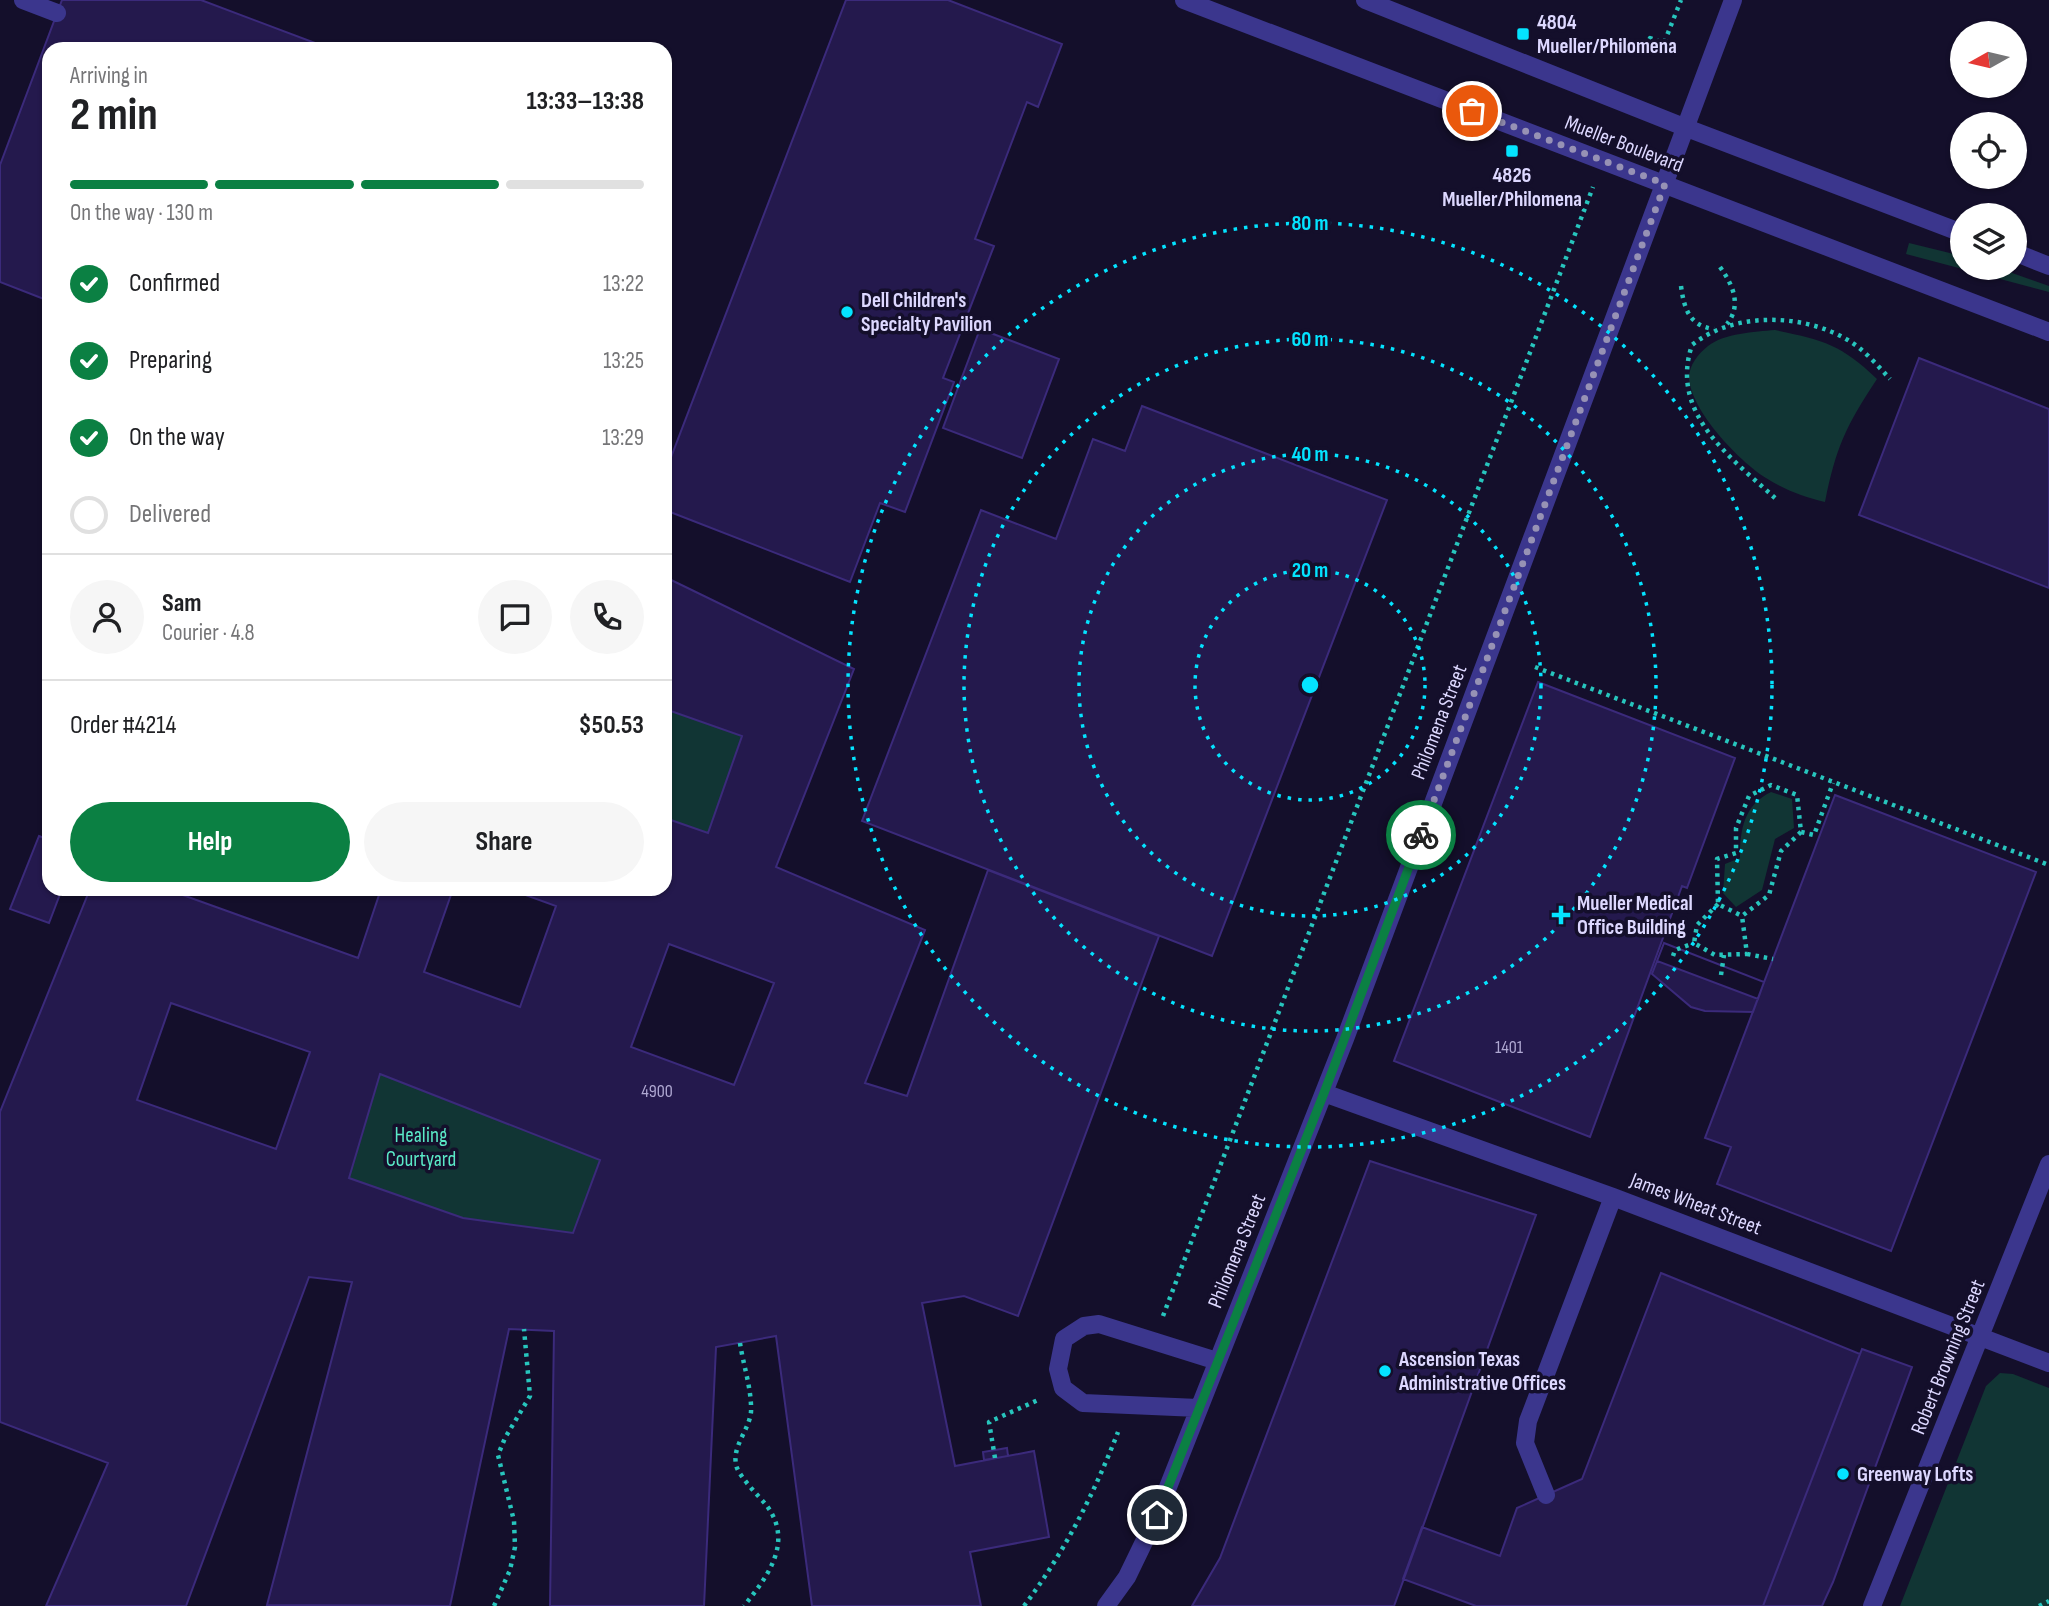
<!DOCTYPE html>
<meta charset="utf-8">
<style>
:root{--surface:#fff;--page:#f6f6f6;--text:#202124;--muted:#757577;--line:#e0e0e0;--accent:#0b8043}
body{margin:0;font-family:"Sofia Sans Condensed",sans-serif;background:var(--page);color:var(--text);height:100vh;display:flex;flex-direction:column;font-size:26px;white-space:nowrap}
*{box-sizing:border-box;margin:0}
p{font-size:23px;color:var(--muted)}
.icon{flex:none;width:38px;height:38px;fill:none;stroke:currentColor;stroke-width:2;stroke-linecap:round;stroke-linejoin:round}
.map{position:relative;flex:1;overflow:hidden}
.panel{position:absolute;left:42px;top:42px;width:630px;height:854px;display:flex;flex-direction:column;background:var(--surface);border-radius:21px;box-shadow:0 2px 5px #0004}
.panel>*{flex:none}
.needle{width:46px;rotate:262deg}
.buttons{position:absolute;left:1950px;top:21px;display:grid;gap:14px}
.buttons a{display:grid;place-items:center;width:77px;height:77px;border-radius:50%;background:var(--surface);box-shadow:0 2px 5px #0004;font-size:35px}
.pin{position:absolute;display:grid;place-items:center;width:60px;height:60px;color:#fff;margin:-30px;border:4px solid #fff;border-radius:50%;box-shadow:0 2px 7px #0007}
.courier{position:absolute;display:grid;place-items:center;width:70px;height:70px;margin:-35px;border:5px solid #0b8043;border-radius:50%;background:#fff;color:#222;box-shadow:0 2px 9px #0007}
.headline em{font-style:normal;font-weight:700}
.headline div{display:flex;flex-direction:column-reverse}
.headline{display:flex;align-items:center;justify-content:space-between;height:119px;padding:0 28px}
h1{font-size:46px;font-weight:700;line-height:52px}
.bar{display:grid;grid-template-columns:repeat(4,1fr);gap:10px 7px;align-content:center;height:84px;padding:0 28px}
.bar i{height:9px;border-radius:5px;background:var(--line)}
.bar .active{background:var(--accent)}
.bar p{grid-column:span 4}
.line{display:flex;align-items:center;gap:18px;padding:0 28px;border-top:2px solid var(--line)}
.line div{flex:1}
.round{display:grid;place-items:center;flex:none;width:74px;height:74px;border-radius:37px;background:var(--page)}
ol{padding:0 28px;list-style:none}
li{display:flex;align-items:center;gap:21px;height:77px}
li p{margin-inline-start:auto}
li .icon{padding:7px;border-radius:50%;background:var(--accent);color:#fff;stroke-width:4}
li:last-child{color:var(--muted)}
li i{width:38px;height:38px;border:4px solid var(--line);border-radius:50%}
.primary-button{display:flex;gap:14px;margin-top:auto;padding:14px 28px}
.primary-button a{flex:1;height:80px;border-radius:42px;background:var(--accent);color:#fff;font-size:28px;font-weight:700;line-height:80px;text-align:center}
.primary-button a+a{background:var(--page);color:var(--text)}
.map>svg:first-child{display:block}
</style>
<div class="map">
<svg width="2049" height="1606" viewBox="0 0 2049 1606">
<rect width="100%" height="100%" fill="#140f2b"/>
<path fill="#113534" d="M 1909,243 L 1962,256 L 1962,268 L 1998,268 L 2049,286 L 2049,292 L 1906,254 Z
M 1775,330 C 1823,340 1841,344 1877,379 C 1846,426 1836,447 1825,502 C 1804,497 1785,490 1766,478 C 1739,461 1691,411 1689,378 C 1689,365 1698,354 1708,346 C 1725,333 1754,332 1775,330 Z
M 665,709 L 742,736 L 708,833 L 665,818 Z
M 1771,792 L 1792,799 L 1794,828 L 1775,839 L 1762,890 L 1736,907 L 1723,893 L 1725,864 L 1740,858 C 1740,829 1744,805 1771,792 Z
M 380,1074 L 600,1160 L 573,1233 L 463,1218 L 349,1178 Z
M 2000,1373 L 2013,1374 L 2049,1388 L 2049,1606 L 1900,1606 L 1986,1386 Z"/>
<path fill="#24194d" stroke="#3b2a7b" stroke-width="2" fill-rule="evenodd" d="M 62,0 L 201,0 L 331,49 L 49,49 L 49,301 L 0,282 L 0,165 Z
M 846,0 L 948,0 L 1062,44 L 1038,107 L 1027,102 L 975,239 L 994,246 L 943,378 L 954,382 L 905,512 L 880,503 L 850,582 L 665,510 L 665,473 Z
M 980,329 L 1059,359 L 1022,458 L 943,428 Z
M 1919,358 L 2049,409 L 2049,588 L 1859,515 Z
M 1142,406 L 1387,500 L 1212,956 L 862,821 L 981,510 L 1056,539 L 1093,439 L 1125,451 Z
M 665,577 L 854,669 L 776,867 L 925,930 L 865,1083 L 907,1096 L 988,870 L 1159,936 L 1018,1316 L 964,1296 L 922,1303 L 955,1466 L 1034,1451 L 1049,1537 L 970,1552 L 981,1606 L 812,1606 L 776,1336 L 716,1347 L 704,1606 L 550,1606 L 554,1331 L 509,1329 L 450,1606 L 267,1605 L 352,1282 L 309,1277 L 186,1606 L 46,1606 L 108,1463 L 0,1422 L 0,1112 L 90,889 L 166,889 L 358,958 L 381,889 L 453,889 L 424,972 L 520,1007 L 556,906 L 509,889 L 665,889 L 665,818 L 708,833 L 742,736 L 665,709 ZM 669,944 L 774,983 L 734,1085 L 631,1047 ZM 171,1003 L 310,1052 L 276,1149 L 137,1100 ZM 380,1074 L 600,1160 L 573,1233 L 463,1218 L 349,1178 Z
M 1538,682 L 1735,758 L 1687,888 L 1682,886 L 1590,1137 L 1394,1061 Z
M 1835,795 L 2036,872 L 1891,1251 L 1717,1184 L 1731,1147 L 1705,1138 Z
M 39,836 L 49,840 L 49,889 L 62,889 L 49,923 L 10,909 Z
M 1664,943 L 1764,982 L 1753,1012 L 1705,1011 L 1691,1007 L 1652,974 Z
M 1664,943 L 1764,982 L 1758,999 L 1657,961 Z
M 1370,1161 L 1536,1215 L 1394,1606 L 1192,1606 L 1220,1558 Z
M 1661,1273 L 1860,1354 L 1763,1606 L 1476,1606 L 1403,1579 L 1422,1527 L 1500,1556 L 1517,1508 L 1582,1479 Z
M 1862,1349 L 1912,1367 L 1833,1582 L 1822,1606 L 1763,1606 Z
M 1007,1448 L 1008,1456 L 984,1460 L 983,1452 Z"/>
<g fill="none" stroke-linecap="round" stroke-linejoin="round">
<path stroke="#27c5bd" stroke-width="4.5" stroke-dasharray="3.5 5" stroke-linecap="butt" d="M 1644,55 L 1650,38 L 1664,43 L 1681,0
M 1720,267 C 1733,285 1742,305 1727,324
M 1681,286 C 1684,308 1689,326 1714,329
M 1775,498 C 1730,457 1669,413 1692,345 C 1733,312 1801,313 1846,339 C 1863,348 1877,365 1890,379
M 1535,667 L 2049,865
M 1801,832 L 1781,851 L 1769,895 L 1742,916 L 1718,904 L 1717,859 L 1736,853 L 1736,828 L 1749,796 L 1771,785 L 1797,795 L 1801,832 L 1814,835 L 1833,783
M 1718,904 L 1697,925 L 1694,943 L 1715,955 L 1747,954 L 1742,916
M 1747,954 L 1773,959
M 1673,956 L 1675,950 L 1694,943
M 1721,975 L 1724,955
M 1163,1316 L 1593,187
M 740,1343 C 743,1364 752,1390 751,1412 C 749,1431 730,1448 737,1468 C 743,1481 758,1495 767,1506 C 794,1543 767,1577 744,1606
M 995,1458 L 989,1422 L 1038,1400
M 494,1606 L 510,1570 L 515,1547 L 514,1521 L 498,1455 L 505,1438 L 530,1396 L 524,1329
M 1024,1606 C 1064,1553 1094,1494 1118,1432
M 2039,1606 L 2049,1601"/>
<path stroke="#3b368d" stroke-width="18" d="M 23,0 L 57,13
M 1184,0 L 2049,332
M 1365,0 L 1684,127 L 1962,233
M 2014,252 L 2049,266
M 1324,1093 L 1613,1197 L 2049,1363
M 1198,1408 L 1083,1403 L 1063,1388 L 1058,1369 L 1064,1339 L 1084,1326 L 1099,1324 L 1217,1361
M 1546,1495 L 1525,1443 L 1528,1421 L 1613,1197
M 1106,1606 L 1127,1577 L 1157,1515 L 1345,1039 L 1733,0
M 1872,1606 L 2049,1164"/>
</g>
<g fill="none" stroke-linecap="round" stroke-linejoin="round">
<path stroke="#9792b5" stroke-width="7" stroke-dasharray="0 12.6" d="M 1421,835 L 1665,184 L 1472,111"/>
<path stroke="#0b8043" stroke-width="9" d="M 1157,1515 L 1324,1093 L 1421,835"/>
</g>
<g fill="none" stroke="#04e3ff" stroke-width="3.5" stroke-dasharray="3.5 7">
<circle cx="1310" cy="685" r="115"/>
<circle cx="1310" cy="685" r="231"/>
<circle cx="1310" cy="685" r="346"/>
<circle cx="1310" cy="685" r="462"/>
</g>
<g fill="#04e3ff" stroke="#140f2b" stroke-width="2.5">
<rect x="1516" y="27" width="14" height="14" rx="3.5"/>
<rect x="1505" y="144" width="14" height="14" rx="3.5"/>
<circle cx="847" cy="312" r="7"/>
<path d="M1557.5 904.5h7v7h7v7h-7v7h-7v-7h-7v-7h7z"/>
<circle cx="1385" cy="1371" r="7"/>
<circle cx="1843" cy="1474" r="7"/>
</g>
<g text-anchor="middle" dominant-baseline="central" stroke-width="7" stroke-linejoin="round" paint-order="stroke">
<g font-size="18" fill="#afa8d2">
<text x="1509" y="1047">1401</text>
<text x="657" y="1091">4900</text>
</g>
<g font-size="21" font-weight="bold" fill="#ddd8ff" stroke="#140f2b" text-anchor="start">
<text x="1537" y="22">4804<tspan x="1537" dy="24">Mueller/Philomena</tspan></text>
<text x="1512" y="175" text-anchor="middle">4826<tspan x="1512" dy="24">Mueller/Philomena</tspan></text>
<text x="861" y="300">Dell Children's<tspan x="861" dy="24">Specialty Pavilion</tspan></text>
<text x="1577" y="903">Mueller Medical<tspan x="1577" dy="24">Office Building</tspan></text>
<text x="1399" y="1359">Ascension Texas<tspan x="1399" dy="24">Administrative Offices</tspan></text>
<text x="1857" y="1474">Greenway Lofts</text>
</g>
<g font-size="21" fill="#ddd8ff" stroke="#140f2b">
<text transform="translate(1624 144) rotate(21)">Mueller Boulevard</text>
<text transform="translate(1439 722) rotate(-69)">Philomena Street</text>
<text transform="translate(1696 1204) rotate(21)">James Wheat Street</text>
<text transform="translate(1237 1251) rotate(-68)">Philomena Street</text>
<text transform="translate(1948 1357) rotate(-68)">Robert Browning Street</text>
</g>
<g font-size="21" fill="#5ae9c7" stroke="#140f2b">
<text x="421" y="1135">Healing<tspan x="421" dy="24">Courtyard</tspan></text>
</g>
</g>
<circle cx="1310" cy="685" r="10" fill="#04e3ff" stroke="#140f2b" stroke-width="3.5"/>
<g font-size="21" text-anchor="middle" font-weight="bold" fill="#04e3ff" stroke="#140f2b" stroke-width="7" stroke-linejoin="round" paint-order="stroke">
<text x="1310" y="230">80 m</text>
<text x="1310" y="346">60 m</text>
<text x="1310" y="461">40 m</text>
<text x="1310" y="577">20 m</text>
</g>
</svg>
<div class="buttons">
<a><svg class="needle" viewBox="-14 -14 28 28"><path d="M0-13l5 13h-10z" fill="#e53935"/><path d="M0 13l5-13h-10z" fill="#757577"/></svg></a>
<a><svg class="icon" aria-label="locate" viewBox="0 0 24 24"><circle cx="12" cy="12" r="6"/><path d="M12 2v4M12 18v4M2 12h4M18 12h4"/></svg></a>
<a><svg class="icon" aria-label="layers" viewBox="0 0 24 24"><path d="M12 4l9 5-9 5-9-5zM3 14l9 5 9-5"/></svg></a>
</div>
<div class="pin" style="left:1472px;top:111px;background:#ea580c"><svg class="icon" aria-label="bag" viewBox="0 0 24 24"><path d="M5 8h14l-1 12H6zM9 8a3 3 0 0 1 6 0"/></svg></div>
<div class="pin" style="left:1157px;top:1515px;background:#1f2937"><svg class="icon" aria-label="home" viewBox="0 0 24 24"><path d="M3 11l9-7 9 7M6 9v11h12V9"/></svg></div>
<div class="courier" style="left:1421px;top:835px"><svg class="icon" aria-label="bike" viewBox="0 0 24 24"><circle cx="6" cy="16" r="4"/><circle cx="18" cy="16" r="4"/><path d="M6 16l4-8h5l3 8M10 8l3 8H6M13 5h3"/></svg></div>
<section class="panel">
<div class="headline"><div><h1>2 min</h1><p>Arriving in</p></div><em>13:33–13:38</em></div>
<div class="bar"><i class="active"></i><i class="active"></i><i class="active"></i><i></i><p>On the way · 130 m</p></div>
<ol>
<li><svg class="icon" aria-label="check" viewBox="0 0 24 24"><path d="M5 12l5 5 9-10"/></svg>Confirmed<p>13:22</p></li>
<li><svg class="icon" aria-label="check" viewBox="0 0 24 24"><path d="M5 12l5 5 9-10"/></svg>Preparing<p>13:25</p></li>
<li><svg class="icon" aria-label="check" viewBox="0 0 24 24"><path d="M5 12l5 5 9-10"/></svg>On the way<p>13:29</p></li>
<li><i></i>Delivered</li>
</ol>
<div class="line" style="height:126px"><a class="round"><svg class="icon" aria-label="person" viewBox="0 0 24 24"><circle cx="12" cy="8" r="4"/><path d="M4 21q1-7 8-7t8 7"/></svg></a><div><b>Sam</b><p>Courier · 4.8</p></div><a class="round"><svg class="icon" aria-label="chat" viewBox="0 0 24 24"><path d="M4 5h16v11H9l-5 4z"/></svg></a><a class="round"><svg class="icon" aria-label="phone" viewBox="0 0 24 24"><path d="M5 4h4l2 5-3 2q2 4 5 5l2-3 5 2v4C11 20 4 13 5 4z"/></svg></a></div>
<div class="line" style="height:91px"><div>Order #4214</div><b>$50.53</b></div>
<div class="primary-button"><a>Help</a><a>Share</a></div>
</section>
</div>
